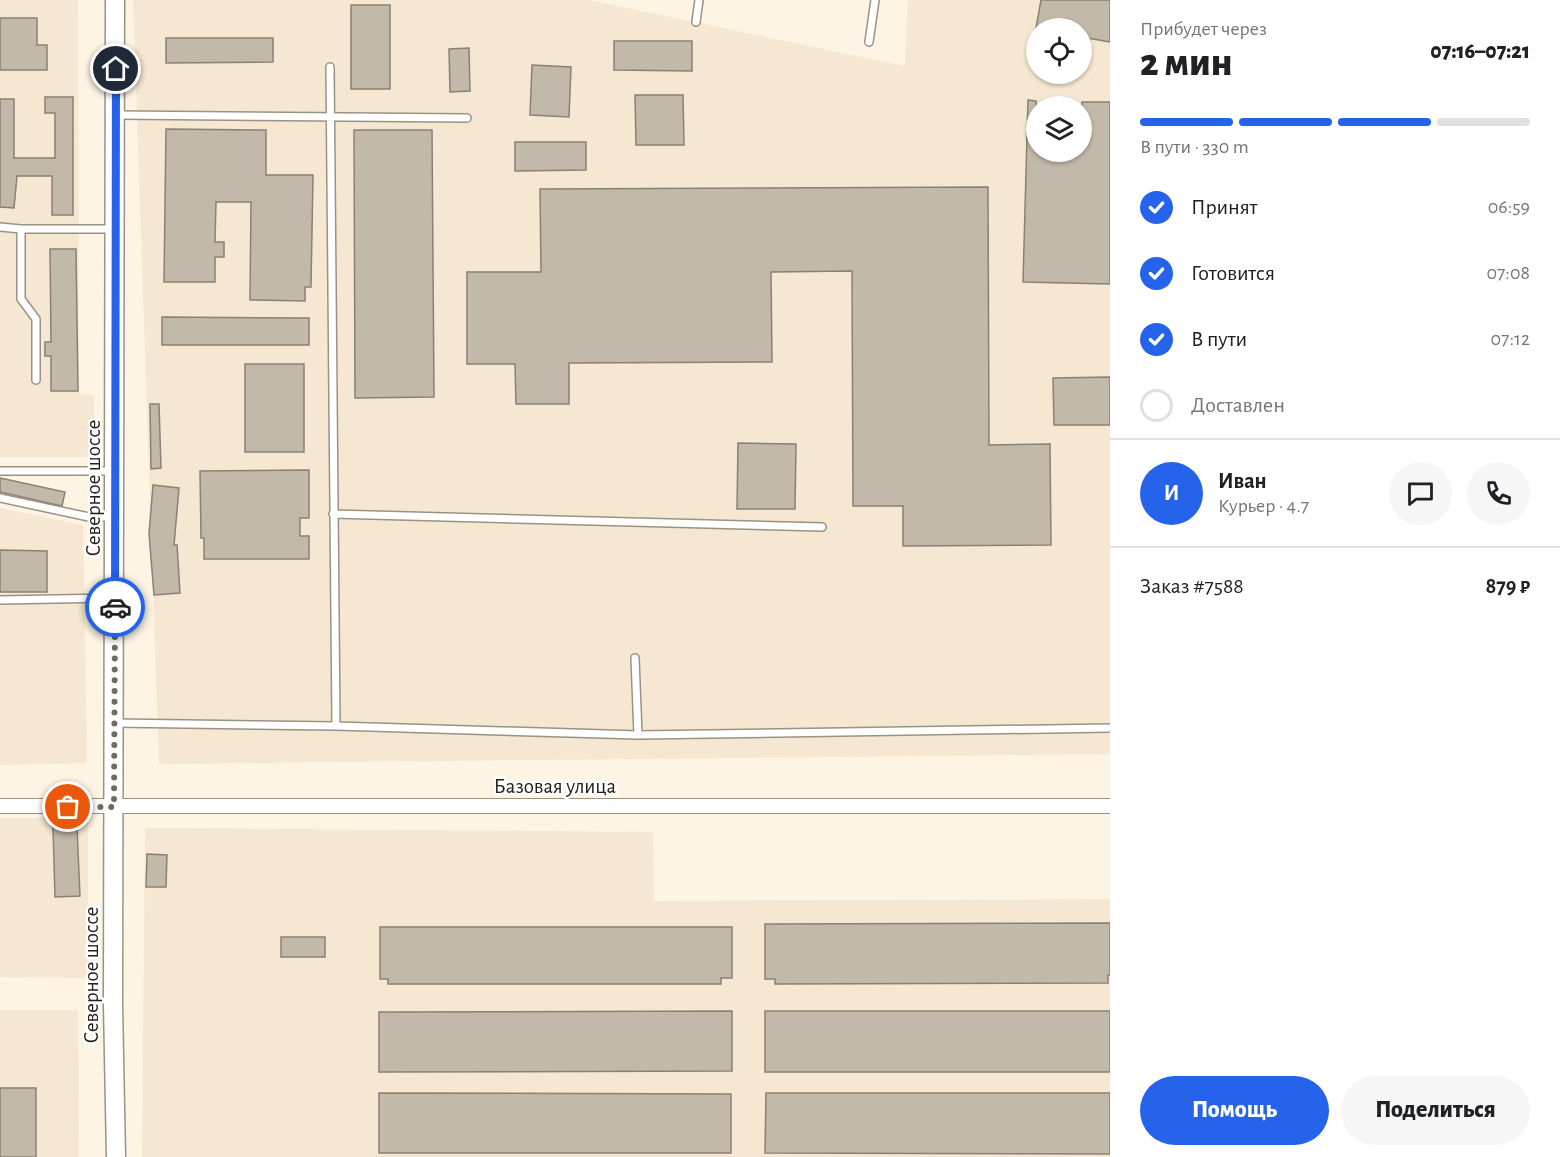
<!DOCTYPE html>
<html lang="ru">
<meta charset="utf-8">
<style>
:root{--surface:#fff;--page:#f6f6f6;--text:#202124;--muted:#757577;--line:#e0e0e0;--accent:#2563eb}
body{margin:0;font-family:"Alegreya Sans",sans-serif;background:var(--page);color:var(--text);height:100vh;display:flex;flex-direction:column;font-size:22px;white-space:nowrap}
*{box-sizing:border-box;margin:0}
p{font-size:20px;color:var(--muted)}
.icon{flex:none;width:33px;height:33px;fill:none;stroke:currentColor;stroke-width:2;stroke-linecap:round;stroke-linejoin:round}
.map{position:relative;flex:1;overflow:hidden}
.panel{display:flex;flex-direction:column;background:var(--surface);width:450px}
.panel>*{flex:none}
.controls{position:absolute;left:1026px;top:18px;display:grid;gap:12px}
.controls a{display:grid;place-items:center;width:66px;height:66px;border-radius:50%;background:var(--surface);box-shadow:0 2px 4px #0004;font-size:30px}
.pin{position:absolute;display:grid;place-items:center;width:51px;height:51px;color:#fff;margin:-26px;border:3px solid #fff;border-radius:50%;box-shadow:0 2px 6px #0007}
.courier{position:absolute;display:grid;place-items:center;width:60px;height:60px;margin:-30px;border:4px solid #2563eb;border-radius:50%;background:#fff;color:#222;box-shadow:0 2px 8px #0007}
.overview em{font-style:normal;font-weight:800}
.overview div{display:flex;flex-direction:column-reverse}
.overview{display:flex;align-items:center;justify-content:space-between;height:102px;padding:0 30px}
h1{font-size:39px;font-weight:800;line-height:45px}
.bar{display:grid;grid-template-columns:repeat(4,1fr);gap:9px 6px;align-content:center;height:72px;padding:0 30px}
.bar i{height:8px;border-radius:4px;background:var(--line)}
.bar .on{background:var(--accent)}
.bar p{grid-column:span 4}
.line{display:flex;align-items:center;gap:15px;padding:0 30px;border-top:2px solid var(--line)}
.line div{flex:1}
.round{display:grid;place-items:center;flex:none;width:63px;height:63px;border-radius:32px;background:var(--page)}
ol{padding:0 30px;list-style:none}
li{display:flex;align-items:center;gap:18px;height:66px}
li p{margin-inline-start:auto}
li .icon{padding:6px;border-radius:50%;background:var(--accent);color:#fff;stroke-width:4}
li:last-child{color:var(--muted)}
li i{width:33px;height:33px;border:3px solid var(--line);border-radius:50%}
.action{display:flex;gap:12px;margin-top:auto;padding:12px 30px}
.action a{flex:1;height:69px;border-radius:36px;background:var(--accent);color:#fff;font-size:24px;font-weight:800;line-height:69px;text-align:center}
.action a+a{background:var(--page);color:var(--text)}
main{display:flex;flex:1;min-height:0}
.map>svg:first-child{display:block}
</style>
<main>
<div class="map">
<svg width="1110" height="1157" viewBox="0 0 1110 1157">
<rect width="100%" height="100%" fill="#fdf4e4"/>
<path fill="#f5e7d1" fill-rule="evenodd" d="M 0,0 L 78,0 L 79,394 L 94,395 L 94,457 L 0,457 Z
M 133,0 L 589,0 L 905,66 L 908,0 L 1110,0 L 1110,754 L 159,764 ZM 1036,28 L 1082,28 L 1082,74 L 1036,74 ZM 1036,106 L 1082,106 L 1082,152 L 1036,152 Z
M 0,508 L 83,525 L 87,763 L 0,765 Z
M 0,818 L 88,818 L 88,978 L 0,977 Z
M 145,828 L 653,832 L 654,901 L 1110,899 L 1110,1157 L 142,1157 Z
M 0,1010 L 78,1010 L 79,1157 L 0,1157 Z"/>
<path fill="#c2b9aa" stroke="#8a8173" stroke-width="1.5" d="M 1041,0 L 1110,0 L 1110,42 L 1082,37 L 1082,28 L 1036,28 Z
M 351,5 L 390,5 L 390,89 L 351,89 Z
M 0,18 L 37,18 L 37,45 L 47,45 L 47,70 L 0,70 Z
M 166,38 L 273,38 L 273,62 L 166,63 Z
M 614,41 L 692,41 L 692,71 L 614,70 Z
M 469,48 L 470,91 L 450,92 L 449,49 Z
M 532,65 L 571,67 L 569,117 L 530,115 Z
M 635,95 L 683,95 L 684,145 L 636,145 Z
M 45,97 L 73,97 L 73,215 L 52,215 L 52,176 L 17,176 L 14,208 L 0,207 L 0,99 L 14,99 L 14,158 L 55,158 L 55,113 L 45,113 Z
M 1028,100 L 1036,101 L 1036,152 L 1082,152 L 1082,102 L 1110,102 L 1110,284 L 1023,282 Z
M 166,129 L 266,130 L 266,175 L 313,175 L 311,287 L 305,287 L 305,301 L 250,300 L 251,202 L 216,202 L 215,242 L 224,242 L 224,257 L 215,257 L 215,282 L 164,282 Z
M 354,130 L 432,130 L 434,397 L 355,398 Z
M 515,142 L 586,142 L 586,170 L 515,171 Z
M 988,187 L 989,445 L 1050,444 L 1051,545 L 903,546 L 903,506 L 853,506 L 852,271 L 771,272 L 772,362 L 569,363 L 569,404 L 516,404 L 515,364 L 467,364 L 467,272 L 541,272 L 540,189 Z
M 50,249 L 76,249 L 78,391 L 51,391 L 51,356 L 45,356 L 45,342 L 51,342 Z
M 162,317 L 309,318 L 309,345 L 162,345 Z
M 245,364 L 304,364 L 304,452 L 245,452 Z
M 1110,377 L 1110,425 L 1054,425 L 1053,378 Z
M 150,404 L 159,404 L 161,468 L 151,469 Z
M 738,443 L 796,444 L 795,509 L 737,509 Z
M 309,470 L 309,518 L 300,518 L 300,536 L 309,536 L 309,559 L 204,559 L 204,538 L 201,538 L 200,471 Z
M 0,478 L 65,492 L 62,506 L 0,492 Z
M 153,485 L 179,488 L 174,545 L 177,545 L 180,593 L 154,595 L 149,534 Z
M 0,550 L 47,551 L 47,592 L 0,592 Z
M 53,827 L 77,827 L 80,896 L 55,897 Z
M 147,854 L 167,855 L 166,887 L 146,887 Z
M 1110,923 L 1110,975 L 1108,975 L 1108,983 L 775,984 L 775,979 L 765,979 L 765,924 Z
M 380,927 L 732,927 L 732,978 L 721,978 L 721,984 L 388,984 L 388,979 L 380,979 Z
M 281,937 L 325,937 L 325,957 L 281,957 Z
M 732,1011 L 732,1071 L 379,1072 L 379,1012 Z
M 765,1011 L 1110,1011 L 1110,1072 L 765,1072 Z
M 0,1088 L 36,1088 L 36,1157 L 0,1157 Z
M 379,1093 L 731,1094 L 731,1153 L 379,1153 Z
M 766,1093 L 1110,1093 L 1110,1154 L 765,1153 Z"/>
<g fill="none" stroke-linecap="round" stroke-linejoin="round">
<defs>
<path id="service" d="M 696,22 L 699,0
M 869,42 L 875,0
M 330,67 L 336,726
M 116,115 L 467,118
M 0,227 L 21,229
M 36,380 L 36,319 L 21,299 L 21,229 L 113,229
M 0,471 L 113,471
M 0,498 L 89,517 L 112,517
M 333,514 L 822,527
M 0,600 L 113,598
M 635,658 L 638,735
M 115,723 L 336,726 L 638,735 L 1110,728"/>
<path id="minor" d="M 0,806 L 1110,806"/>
<path id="secondary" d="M 115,0 L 113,1004 L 116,1157"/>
</defs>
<use href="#service" stroke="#9b9284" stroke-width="10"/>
<use href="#minor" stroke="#9b9284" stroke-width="16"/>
<use href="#secondary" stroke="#9b9284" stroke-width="21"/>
<use href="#service" stroke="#fff" stroke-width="7"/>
<use href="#minor" stroke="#fff" stroke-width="14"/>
<use href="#secondary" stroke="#fff" stroke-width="18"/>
</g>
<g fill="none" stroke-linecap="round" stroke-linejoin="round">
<path stroke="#706b61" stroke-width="6" stroke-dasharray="0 10.8" d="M 68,807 L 114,807 L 115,607"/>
<path stroke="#2563eb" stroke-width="8" d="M 115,607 L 116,69"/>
</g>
<g text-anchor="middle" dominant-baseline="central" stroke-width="5" stroke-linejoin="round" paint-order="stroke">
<g font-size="21" fill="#24211b" stroke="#fff">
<text transform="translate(93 488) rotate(-90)">Северное шоссе</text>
<text x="555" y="786">Базовая улица</text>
<text transform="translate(91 975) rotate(-90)">Северное шоссе</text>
</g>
</g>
</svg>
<div class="controls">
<a><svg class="icon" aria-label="locate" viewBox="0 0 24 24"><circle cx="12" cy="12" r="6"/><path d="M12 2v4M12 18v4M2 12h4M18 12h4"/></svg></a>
<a><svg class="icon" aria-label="layers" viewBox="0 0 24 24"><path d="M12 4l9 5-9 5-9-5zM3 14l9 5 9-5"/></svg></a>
</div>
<div class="pin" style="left:68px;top:807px;background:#ea580c"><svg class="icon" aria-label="bag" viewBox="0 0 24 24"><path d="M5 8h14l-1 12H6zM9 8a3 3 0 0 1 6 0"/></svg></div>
<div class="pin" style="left:116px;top:69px;background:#1f2937"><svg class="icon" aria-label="home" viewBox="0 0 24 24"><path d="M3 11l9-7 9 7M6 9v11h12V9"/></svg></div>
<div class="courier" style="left:115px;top:607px"><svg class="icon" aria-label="car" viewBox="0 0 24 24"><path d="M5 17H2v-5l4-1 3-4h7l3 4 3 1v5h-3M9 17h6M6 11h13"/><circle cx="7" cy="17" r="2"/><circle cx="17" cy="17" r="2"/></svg></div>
</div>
<section class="panel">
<div class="overview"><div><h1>2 мин</h1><p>Прибудет через</p></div><em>07:16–07:21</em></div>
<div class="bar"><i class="on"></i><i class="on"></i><i class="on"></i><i></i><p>В пути · 330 m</p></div>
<ol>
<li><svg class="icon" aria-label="check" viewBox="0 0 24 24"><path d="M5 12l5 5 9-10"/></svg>Принят<p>06:59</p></li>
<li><svg class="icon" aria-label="check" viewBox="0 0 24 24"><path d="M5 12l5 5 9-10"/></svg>Готовится<p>07:08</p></li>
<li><svg class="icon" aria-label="check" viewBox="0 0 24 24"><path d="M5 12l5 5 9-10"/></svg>В пути<p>07:12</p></li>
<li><i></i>Доставлен</li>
</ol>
<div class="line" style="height:108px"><b class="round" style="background:var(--accent);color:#fff">И</b><div><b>Иван</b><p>Курьер · 4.7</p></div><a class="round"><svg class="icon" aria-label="chat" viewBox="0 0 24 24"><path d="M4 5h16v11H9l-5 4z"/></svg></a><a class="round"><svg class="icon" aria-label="phone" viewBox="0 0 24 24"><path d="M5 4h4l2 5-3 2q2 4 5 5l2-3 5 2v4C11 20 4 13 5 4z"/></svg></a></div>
<div class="line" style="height:78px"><div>Заказ #7588</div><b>879 ₽</b></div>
<div class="action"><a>Помощь</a><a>Поделиться</a></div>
</section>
</main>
